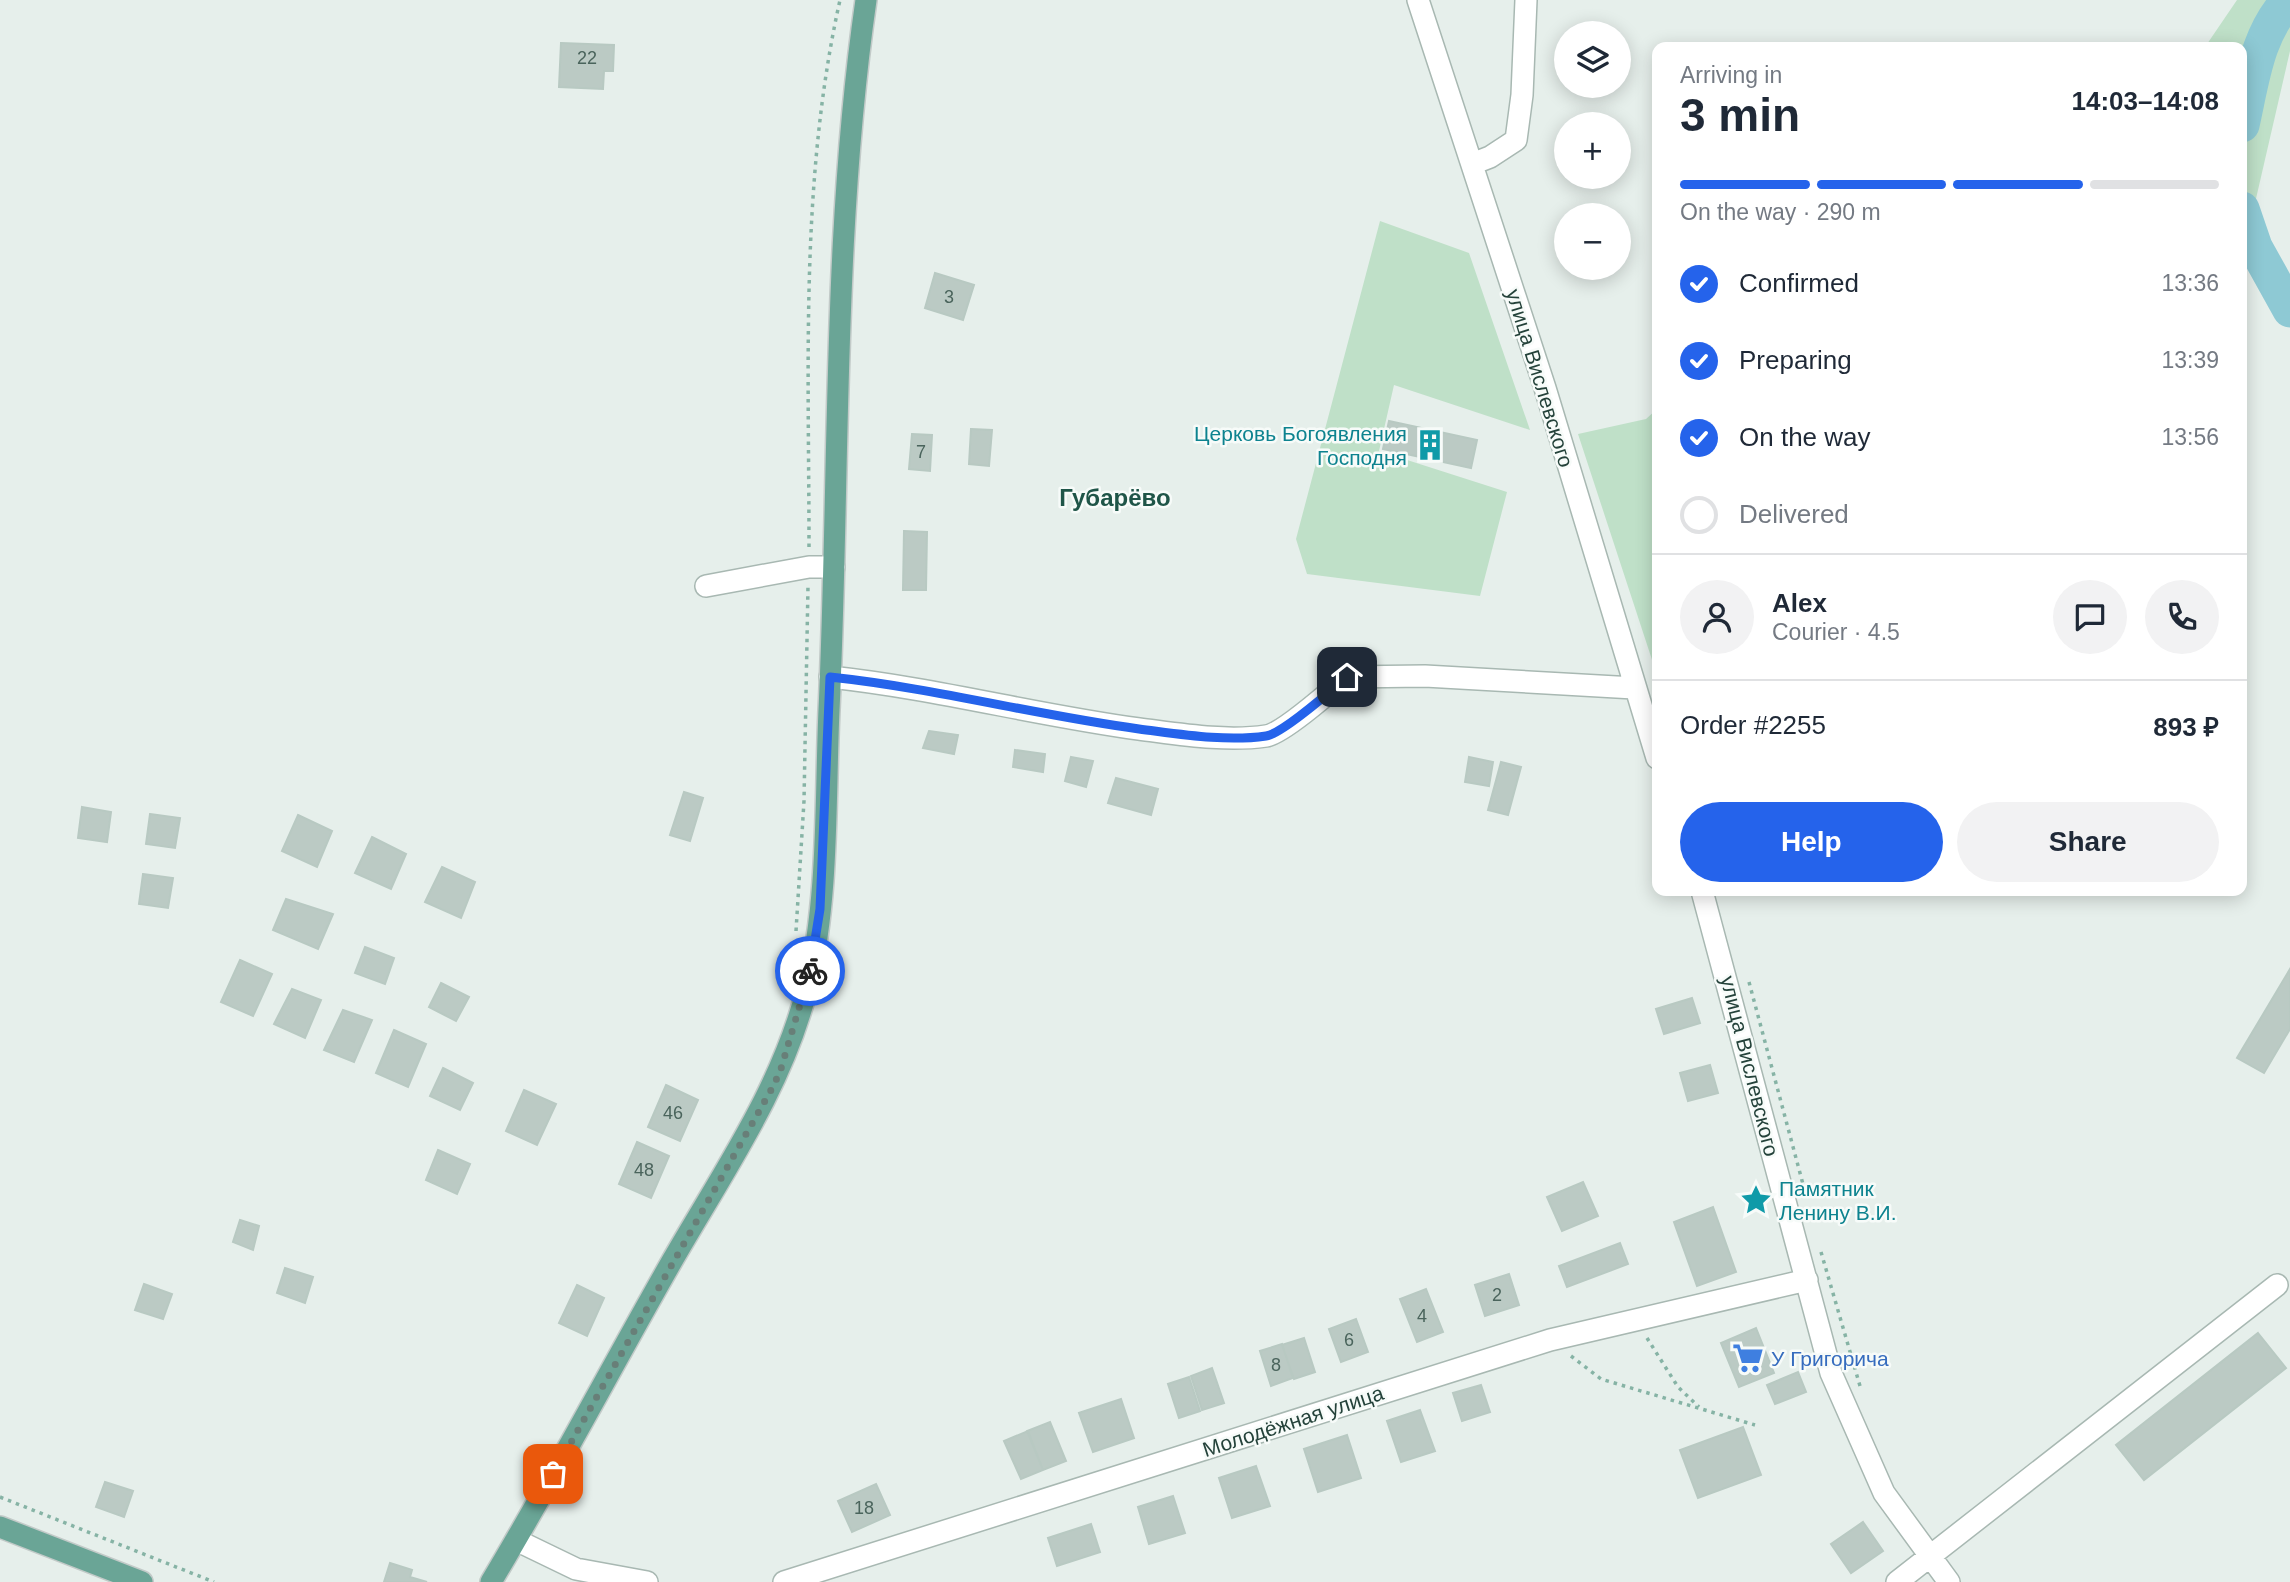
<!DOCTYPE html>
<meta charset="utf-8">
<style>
:root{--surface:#fff;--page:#f2f2f3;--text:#1f2937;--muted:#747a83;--line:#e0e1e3;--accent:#2563eb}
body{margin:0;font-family:Helvetica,sans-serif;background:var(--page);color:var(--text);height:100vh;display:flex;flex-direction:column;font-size:26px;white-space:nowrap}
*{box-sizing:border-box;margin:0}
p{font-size:23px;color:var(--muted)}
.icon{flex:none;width:38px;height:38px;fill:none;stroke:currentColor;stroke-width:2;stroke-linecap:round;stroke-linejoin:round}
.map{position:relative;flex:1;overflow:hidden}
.details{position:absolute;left:1652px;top:42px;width:595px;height:854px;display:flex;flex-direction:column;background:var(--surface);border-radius:14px;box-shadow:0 4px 18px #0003}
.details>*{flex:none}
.controls{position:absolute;left:1554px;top:21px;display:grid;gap:14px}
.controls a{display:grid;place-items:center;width:77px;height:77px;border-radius:50%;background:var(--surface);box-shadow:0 4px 18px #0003;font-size:35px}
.pin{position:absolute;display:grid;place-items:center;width:60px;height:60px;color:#fff;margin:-30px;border-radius:14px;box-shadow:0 4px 10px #0006}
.courier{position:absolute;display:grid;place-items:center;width:70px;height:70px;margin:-35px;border:5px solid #2563eb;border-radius:50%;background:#fff;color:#222;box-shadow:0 2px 9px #0007}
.head em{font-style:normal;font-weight:600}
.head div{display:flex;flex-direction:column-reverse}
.head{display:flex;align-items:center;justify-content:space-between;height:119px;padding:0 28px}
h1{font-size:46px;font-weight:600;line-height:52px}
.bar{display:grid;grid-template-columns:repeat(4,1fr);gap:10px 7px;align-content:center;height:84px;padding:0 28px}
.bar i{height:9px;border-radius:5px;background:var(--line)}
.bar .selected{background:var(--accent)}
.bar p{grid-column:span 4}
.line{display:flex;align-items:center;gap:18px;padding:0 28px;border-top:2px solid var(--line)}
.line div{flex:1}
.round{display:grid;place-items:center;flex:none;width:74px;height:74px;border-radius:37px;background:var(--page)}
ol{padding:0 28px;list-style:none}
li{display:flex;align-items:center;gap:21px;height:77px}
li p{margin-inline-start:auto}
li .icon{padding:7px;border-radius:50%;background:var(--accent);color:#fff;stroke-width:4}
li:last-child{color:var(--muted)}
li i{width:38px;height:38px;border:4px solid var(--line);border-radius:50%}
.cta{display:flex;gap:14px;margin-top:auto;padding:14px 28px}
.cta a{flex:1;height:80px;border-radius:42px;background:var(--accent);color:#fff;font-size:28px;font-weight:600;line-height:80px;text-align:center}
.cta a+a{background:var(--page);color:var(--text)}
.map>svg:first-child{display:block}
</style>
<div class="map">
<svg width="2290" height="1582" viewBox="0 0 2290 1582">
<rect width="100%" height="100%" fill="#e6efeb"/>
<path fill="#bfe0c8" d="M 2237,0 L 2290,0 L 2290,51 L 2249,229 L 2242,221 L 2242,47 L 2205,47 Z
M 1380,221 L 1469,253 L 1530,430 L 1394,385 L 1379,451 L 1507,492 L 1480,596 L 1307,574 L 1296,539 Z
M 1657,409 L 1657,675 L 1578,434 L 1646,419 Z"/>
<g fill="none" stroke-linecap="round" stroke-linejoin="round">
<path stroke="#8ec9d4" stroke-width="35" d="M 2242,125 C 2252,81 2257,33 2289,0
M 2242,209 L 2255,247 L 2290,310"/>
</g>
<path fill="#bbcac4" stroke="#b8c9c2" stroke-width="2" d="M 561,43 L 614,45 L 613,71 L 604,71 L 603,89 L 559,87 Z
M 935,273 L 974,285 L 963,320 L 925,308 Z
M 1389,421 L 1477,440 L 1471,468 L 1383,449 Z
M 971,429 L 992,430 L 989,466 L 969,464 Z
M 912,434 L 932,435 L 930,471 L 909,469 Z
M 904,531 L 927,532 L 926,590 L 903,590 Z
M 929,731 L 958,735 L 954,754 L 923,748 Z
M 1015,750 L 1045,754 L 1043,772 L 1013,767 Z
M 1071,757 L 1093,761 L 1086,787 L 1065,781 Z
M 1469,757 L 1493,762 L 1489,786 L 1465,782 Z
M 1501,762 L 1521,767 L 1508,815 L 1488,810 Z
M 1116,778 L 1158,789 L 1151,815 L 1108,803 Z
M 684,792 L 703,798 L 690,841 L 670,835 Z
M 82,807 L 111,812 L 107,842 L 78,838 Z
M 150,814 L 180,818 L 175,848 L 146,844 Z
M 298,815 L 332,831 L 317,867 L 282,851 Z
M 372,837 L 406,854 L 391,889 L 355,873 Z
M 442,867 L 475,882 L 461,918 L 425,902 Z
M 143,874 L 173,878 L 168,908 L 139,904 Z
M 286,899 L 333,914 L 318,949 L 273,930 Z
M 365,947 L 394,958 L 385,984 L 355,973 Z
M 240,960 L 272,974 L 253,1016 L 221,1002 Z
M 2290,969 L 2290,1029 L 2264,1073 L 2237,1058 Z
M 441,983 L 469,997 L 456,1021 L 429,1007 Z
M 292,989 L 321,1000 L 305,1038 L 274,1024 Z
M 1692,998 L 1700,1023 L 1664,1034 L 1656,1009 Z
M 343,1010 L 372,1020 L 354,1062 L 324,1050 Z
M 394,1030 L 426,1044 L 408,1087 L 376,1073 Z
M 1710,1065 L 1718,1093 L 1688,1101 L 1680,1073 Z
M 443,1068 L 473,1083 L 460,1110 L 430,1096 Z
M 666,1085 L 698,1100 L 680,1141 L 648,1127 Z
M 524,1090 L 556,1104 L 537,1145 L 506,1131 Z
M 637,1142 L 669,1156 L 651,1198 L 619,1184 Z
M 438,1150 L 470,1164 L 457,1194 L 426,1180 Z
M 1583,1182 L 1598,1216 L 1562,1231 L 1547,1197 Z
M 1713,1207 L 1736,1272 L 1697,1286 L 1674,1222 Z
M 240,1220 L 259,1226 L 253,1250 L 233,1242 Z
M 1620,1243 L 1628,1264 L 1567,1287 L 1559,1266 Z
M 285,1268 L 313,1277 L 305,1303 L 277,1293 Z
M 1509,1274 L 1519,1305 L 1485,1316 L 1475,1285 Z
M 144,1284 L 172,1294 L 163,1319 L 135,1310 Z
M 577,1285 L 604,1298 L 587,1336 L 559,1323 Z
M 1426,1289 L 1443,1332 L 1417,1342 L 1400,1299 Z
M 1356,1319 L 1368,1352 L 1341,1362 L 1329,1329 Z
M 1756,1328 L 1774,1373 L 1739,1387 L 1721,1343 Z
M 2258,1333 L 2286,1368 L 2144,1480 L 2116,1445 Z
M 1304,1338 L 1315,1372 L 1294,1379 L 1282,1345 Z
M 1282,1344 L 1293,1378 L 1271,1386 L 1260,1351 Z
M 1212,1368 L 1224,1403 L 1202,1410 L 1191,1376 Z
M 1798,1372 L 1806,1392 L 1775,1404 L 1767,1385 Z
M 1189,1377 L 1200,1411 L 1179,1418 L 1168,1384 Z
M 1481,1385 L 1490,1412 L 1462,1421 L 1453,1393 Z
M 1121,1399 L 1134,1438 L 1093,1452 L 1079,1413 Z
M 1420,1410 L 1435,1451 L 1401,1462 L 1387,1421 Z
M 1050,1422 L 1066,1461 L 1043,1470 L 1027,1431 Z
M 1743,1427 L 1761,1475 L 1698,1498 L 1680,1450 Z
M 1028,1431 L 1043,1470 L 1021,1479 L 1004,1441 Z
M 1347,1435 L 1361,1478 L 1318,1492 L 1304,1449 Z
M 1256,1466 L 1270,1506 L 1232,1518 L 1219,1478 Z
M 105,1482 L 133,1491 L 124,1517 L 96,1507 Z
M 876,1484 L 890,1515 L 852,1532 L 838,1501 Z
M 1173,1496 L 1185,1533 L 1149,1544 L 1138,1507 Z
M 1863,1522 L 1883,1551 L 1851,1573 L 1831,1544 Z
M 1091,1524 L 1100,1552 L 1057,1566 L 1048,1538 Z
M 390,1563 L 412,1570 L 410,1577 L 427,1582 L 384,1582 Z"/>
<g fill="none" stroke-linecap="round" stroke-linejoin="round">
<defs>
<path id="minor" d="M 1418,0 L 1545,388 L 1657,758
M 1472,164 L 1490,157 L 1516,140 L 1522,95 L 1526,0
M 706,586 L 809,567 L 834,567
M 830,677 C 934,688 1035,715 1139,729 C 1179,734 1225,742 1266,736 C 1282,734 1332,690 1347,677 L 1425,676 L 1634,688
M 1702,891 L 1831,1373 L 1884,1493 L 1949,1582
M 516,1540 L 576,1569 L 647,1582
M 784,1582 L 1550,1340 L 1807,1280
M 1897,1582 L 2277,1285"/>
<path id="major" d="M 0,1527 L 142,1582
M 491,1582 C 554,1477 611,1368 672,1261 C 723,1172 783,1087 808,985 C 829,897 825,800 829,710 C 840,473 832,235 866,0"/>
</defs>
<use href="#minor" stroke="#a8b8b2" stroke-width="24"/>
<use href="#major" stroke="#c2cac8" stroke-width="24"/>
<path stroke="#86b3a5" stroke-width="3.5" stroke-dasharray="3.5 5" stroke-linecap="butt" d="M 809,547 C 809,365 800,179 840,0
M 796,931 L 804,801 L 808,586
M 1749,982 L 1804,1188
M 1821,1252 L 1860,1386
M 1647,1338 L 1678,1387 L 1699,1407
M 1571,1356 L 1601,1379 L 1755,1425
M 0,1497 L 214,1582"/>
<use href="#minor" stroke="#fff" stroke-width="21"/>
<use href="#major" stroke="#6aa596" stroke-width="21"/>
</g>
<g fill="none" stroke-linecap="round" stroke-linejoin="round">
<path stroke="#687f78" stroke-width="7" stroke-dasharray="0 12.6" d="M 553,1474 L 770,1092 L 780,1072 L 810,971"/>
<path stroke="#2563eb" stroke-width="9" d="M 810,971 L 820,909 L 830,677 C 934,688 1035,715 1139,729 C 1179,734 1225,742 1266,736 C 1282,734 1332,690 1347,677"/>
</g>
<defs>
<symbol id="building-bare" viewBox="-9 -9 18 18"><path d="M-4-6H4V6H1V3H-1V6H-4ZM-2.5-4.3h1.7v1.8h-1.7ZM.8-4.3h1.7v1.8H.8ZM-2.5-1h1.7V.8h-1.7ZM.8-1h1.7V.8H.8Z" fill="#0f9aa8" stroke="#f7fbf9" stroke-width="2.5" paint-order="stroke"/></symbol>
<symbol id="sight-bare" viewBox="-9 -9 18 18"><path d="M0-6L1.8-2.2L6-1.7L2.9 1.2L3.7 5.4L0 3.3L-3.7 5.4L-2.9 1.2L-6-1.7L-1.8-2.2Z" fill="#0f9aa8" stroke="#f7fbf9" stroke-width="2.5" paint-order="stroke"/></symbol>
<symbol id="supermarket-bare" viewBox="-9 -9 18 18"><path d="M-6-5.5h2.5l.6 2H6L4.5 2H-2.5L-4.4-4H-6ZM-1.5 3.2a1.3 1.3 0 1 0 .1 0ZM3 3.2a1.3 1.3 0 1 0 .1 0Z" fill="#3f7fe0" stroke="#f7fbf9" stroke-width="2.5" paint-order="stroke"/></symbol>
</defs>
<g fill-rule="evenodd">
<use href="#building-bare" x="1408" y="423" width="44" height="44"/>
<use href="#sight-bare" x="1734" y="1178" width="44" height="44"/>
<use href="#supermarket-bare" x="1726" y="1336" width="44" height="44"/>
</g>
<g text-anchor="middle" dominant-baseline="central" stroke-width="5" stroke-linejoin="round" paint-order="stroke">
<g font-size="18" fill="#4a645c">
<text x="587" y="58">22</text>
<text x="949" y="297">3</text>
<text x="921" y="452">7</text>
<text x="673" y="1113">46</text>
<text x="644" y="1170">48</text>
<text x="1497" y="1295">2</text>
<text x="1422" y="1316">4</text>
<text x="1349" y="1340">6</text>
<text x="1276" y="1365">8</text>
<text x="864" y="1508">18</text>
</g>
<g font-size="21" fill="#24423a" stroke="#f7fbf9">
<text transform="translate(1540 378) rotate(73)">улица Вислевского</text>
<text transform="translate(1750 1066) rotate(76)">улица Вислевского</text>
<text transform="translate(1293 1421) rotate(-18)">Молодёжная улица</text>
</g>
<g font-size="21" fill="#0d838f" stroke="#f7fbf9" text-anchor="end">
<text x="1407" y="433">Церковь Богоявления<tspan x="1407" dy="24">Господня</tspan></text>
<text x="1779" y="1188" text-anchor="start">Памятник<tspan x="1779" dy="24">Ленину В.И.</tspan></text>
</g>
<g font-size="21" fill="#366cbe" stroke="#f7fbf9" text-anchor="start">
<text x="1771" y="1358">У Григорича</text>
</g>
<g font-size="24" font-weight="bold" fill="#1f5548" stroke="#f7fbf9">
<text x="1115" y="497">Губарёво</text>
</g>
</g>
</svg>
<div class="controls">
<a><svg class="icon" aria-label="layers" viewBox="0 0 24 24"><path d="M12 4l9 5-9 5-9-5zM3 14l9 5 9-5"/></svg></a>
<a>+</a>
<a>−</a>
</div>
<div class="pin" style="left:553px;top:1474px;background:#ea580c"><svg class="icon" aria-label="bag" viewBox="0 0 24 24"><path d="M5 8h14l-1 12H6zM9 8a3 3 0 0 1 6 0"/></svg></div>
<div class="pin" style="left:1347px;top:677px;background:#1f2937"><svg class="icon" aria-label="home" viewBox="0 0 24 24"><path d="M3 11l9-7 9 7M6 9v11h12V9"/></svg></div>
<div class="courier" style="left:810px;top:971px"><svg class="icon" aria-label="bike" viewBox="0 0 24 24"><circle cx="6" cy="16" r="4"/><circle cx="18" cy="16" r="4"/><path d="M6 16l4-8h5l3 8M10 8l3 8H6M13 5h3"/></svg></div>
<section class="details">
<div class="head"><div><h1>3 min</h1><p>Arriving in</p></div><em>14:03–14:08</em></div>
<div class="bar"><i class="selected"></i><i class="selected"></i><i class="selected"></i><i></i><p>On the way · 290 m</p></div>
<ol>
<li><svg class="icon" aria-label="check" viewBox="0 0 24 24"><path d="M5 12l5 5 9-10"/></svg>Confirmed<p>13:36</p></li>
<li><svg class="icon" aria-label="check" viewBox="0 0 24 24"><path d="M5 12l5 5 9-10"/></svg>Preparing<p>13:39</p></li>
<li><svg class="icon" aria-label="check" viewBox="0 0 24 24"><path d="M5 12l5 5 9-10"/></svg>On the way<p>13:56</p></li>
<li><i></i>Delivered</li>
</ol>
<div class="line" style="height:126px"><a class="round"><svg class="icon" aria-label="person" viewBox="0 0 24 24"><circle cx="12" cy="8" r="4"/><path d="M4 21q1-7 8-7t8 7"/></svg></a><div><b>Alex</b><p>Courier · 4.5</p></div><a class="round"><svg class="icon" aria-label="chat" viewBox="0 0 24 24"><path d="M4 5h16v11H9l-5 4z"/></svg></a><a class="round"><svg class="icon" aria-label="phone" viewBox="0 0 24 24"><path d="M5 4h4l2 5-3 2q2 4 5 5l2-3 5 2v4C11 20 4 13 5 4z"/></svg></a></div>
<div class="line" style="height:91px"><div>Order #2255</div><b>893 ₽</b></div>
<div class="cta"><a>Help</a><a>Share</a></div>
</section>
</div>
